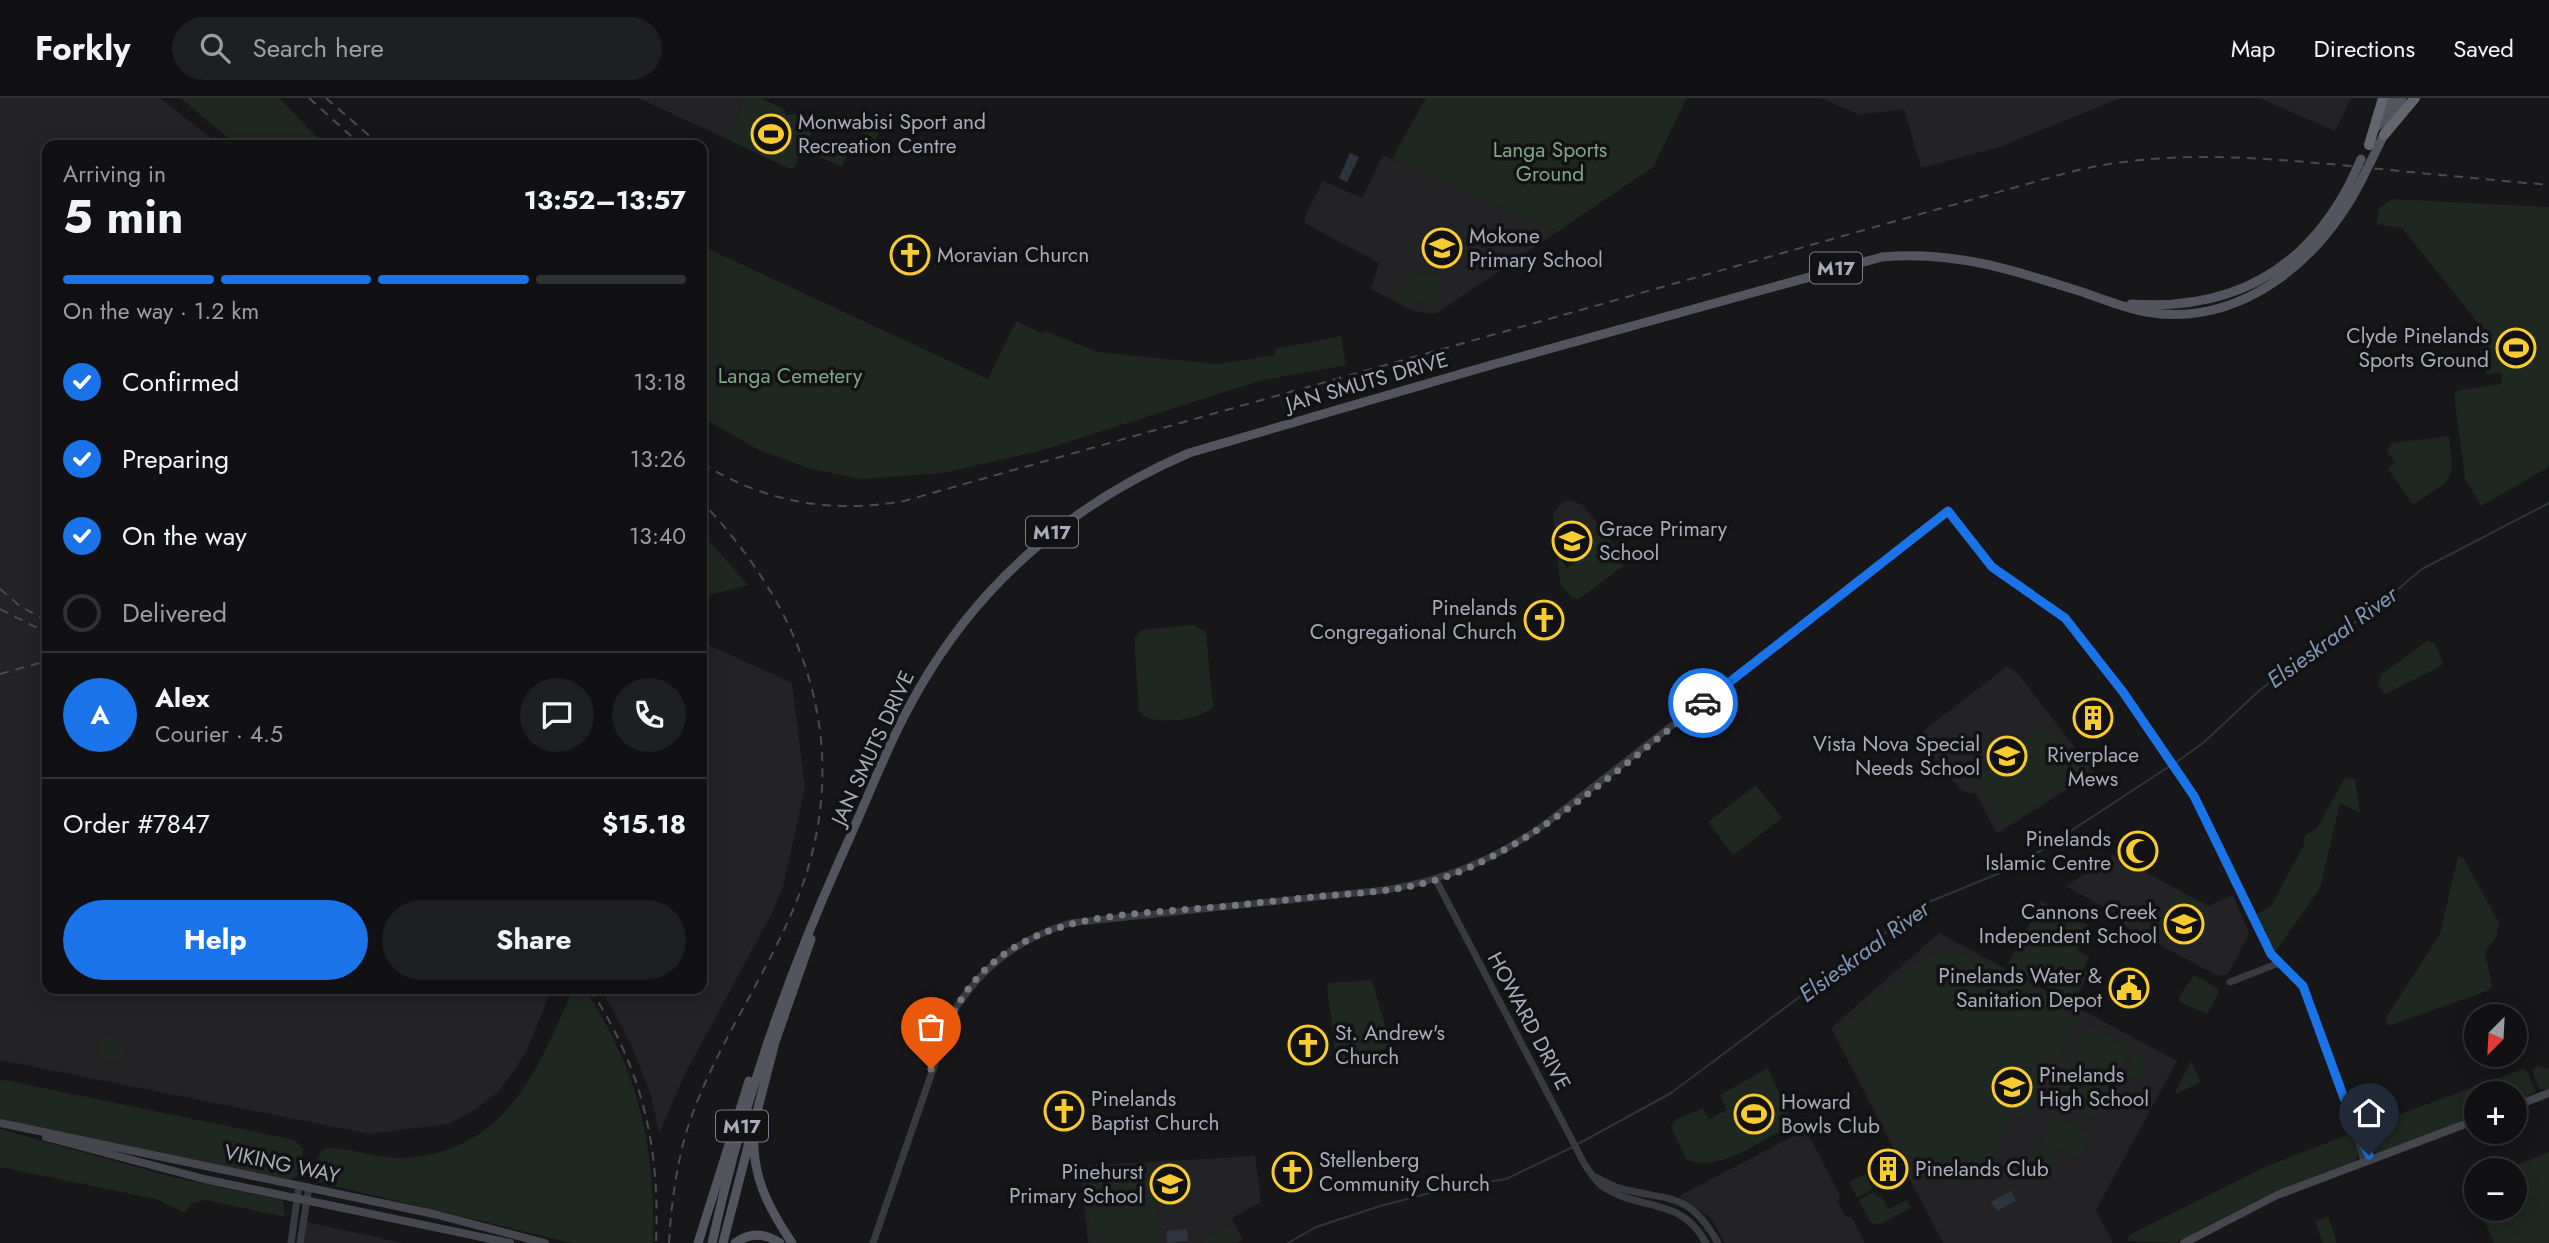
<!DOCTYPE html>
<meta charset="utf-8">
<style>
:root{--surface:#111113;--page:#1e1f21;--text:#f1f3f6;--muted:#9c9da0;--line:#303133;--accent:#1a73e8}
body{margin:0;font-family:Jost,sans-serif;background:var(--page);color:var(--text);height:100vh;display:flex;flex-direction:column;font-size:26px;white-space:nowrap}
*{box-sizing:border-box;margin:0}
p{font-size:23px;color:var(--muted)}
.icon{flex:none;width:38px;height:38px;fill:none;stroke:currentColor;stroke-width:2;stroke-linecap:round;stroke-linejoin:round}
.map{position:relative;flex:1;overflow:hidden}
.panel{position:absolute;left:42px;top:42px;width:665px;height:854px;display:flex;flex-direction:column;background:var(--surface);border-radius:14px;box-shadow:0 4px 18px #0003,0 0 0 2px var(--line)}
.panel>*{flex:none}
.needle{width:46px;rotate:204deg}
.tools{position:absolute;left:2464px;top:906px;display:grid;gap:14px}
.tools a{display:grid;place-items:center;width:63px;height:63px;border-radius:50%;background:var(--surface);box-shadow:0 4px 18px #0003,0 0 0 2px var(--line);font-size:35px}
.pin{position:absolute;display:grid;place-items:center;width:60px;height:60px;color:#fff;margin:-72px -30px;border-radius:50% 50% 50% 0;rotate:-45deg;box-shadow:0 0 7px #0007}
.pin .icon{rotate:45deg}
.courier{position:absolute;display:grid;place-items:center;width:70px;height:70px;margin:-35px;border:5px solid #1a73e8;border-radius:50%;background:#fff;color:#222;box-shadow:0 2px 9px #0007}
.head em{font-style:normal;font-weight:700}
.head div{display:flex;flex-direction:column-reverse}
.head{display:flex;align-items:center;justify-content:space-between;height:119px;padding:0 21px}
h1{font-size:46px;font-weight:700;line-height:52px}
.bar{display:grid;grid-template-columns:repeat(4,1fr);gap:10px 7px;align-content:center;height:84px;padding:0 21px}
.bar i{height:9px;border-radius:5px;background:var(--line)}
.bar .active{background:var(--accent)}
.bar p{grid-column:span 4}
.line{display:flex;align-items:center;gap:18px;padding:0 21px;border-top:2px solid var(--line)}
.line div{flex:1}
.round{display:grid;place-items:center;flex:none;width:74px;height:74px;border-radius:37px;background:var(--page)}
ol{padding:0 21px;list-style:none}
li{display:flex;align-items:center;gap:21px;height:77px}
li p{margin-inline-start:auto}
li .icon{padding:7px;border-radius:50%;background:var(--accent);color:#fff;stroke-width:4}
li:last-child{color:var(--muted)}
li i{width:38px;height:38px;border:4px solid var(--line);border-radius:50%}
.action{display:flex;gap:14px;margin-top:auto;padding:14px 21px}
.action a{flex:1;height:80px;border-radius:42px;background:var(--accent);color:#fff;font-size:28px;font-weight:700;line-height:80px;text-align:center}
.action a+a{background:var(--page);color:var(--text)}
header{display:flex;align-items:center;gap:42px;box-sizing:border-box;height:98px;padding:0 35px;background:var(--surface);border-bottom:2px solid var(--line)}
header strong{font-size:33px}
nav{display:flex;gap:38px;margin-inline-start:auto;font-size:24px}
.search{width:490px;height:63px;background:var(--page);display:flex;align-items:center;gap:18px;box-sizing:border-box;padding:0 24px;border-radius:38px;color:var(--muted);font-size:26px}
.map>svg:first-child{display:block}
</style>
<header>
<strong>Forkly</strong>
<div class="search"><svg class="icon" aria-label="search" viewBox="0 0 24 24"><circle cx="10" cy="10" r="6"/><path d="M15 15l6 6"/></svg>Search here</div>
<nav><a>Map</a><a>Directions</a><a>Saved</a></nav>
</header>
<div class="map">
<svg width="2549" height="1145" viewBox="0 0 2549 1145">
<rect width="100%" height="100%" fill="#171719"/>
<path fill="#232326" d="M 0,0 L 160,0 L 220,47 L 47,47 L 47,891 L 552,891 L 527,952 L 513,974 L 497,995 L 473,1013 L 448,1026 L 369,1036 L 0,962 Z
M 638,0 L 746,0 L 727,41 Z
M 1821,0 L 2120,0 L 2000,49 L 1921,70 L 1904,11 L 1859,17 Z
M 2259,0 L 2351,0 L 2335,33 Z
M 1383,57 L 1557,134 L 1437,215 L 1426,216 L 1410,211 L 1371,191 L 1379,165 L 1306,126 L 1304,120 L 1323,83 L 1362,100 Z
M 1570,402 L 1583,407 L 1602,431 L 1558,465 L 1553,416 L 1561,405 Z
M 702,544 L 792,585 L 805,690 L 783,789 L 773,813 L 685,976 L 659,1036 L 652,1001 L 631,946 L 601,891 L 702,891 Z
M 2006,569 L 2013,571 L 2022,581 L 2094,674 L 1997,736 L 1976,696 L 1961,693 L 1921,642 L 1922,634 Z
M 2113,757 L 2209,808 L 2233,797 L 2249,836 L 2228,876 L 2218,878 L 2117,824 L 2120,818 L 2066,788 Z
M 1939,835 L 2177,963 L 2096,1112 L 2113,1145 L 1943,1145 L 1831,930 Z
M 1801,1034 L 1808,1036 L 1840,1097 L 1838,1104 L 1845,1118 L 1852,1120 L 1865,1145 L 1725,1145 L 1711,1120 L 1679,1098 Z
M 1255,1058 L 1261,1104 L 1232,1120 L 1243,1142 L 1236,1145 L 1088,1145 L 1080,1068 Z
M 302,1123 L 403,1145 L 300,1145 Z"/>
<path fill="#1e2720" d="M 180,0 L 279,0 L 325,47 L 237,47 Z
M 746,0 L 761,0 L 784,11 L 786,17 L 796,16 L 812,24 L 814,30 L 806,47 L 800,52 L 795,69 L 790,71 L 727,41 Z
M 1426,0 L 1687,0 L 1653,69 L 1557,134 L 1392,61 Z
M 849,16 L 881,31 L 876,41 L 844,27 Z
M 825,49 L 847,58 L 842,69 L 820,59 Z
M 2393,101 L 2549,109 L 2549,369 L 2481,408 L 2465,381 L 2454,297 L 2459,292 L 2502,286 L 2501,275 L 2486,276 L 2479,226 L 2402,130 L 2376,126 L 2380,109 Z
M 702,148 L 988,281 L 1016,223 L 1043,236 L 1044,233 L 1098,254 L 1217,266 L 1275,257 L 1275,251 L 1341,238 L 1346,267 L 1259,283 L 1043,352 L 943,375 L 861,381 L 808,370 L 757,351 L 703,320 Z
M 1410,171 L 1426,179 L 1429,174 L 1444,181 L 1434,199 L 1439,202 L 1435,211 L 1415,201 L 1410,211 L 1394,203 Z
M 2449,338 C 2456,388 2452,379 2413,407 L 2388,371 L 2395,365 L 2387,353 L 2391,345 Z
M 1602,431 L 1624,460 L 1623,468 L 1579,501 L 1572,500 L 1560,486 L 1558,465 L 1562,463 L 1567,470 L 1577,463 L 1572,455 Z
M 702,435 L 748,487 L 702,499 Z
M 1193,527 L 1206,534 L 1213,608 C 1203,623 1148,629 1139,613 L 1134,540 L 1142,532 Z
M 2427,543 L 2435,545 L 2443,565 L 2441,568 L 2386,596 L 2383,595 L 2378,585 L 2382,576 Z
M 2046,626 L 2084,673 L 2006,729 L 1972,682 Z
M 2350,679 L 2355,682 L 2360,715 L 2340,705 L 2320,790 L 2275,854 L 2257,816 L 2271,808 L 2304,747 L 2305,737 L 2317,731 L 2344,681 Z
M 1756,687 L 1782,720 L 1733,757 L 1708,724 Z
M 2458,758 L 2464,761 L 2499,825 L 2497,837 L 2485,854 L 2492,888 L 2487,893 L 2388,928 L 2386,920 L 2440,836 Z
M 2176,792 L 2206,808 L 2184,848 L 2167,839 L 2170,832 L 2157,826 Z
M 2041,803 L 2090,828 L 2077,852 L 2089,859 L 2083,872 L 2089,875 L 2074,903 L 2007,868 Z
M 1942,852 L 1972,857 L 2080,916 L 2026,1018 L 2014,1016 L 1994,1059 L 1961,1077 L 1941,1080 L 1925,1074 L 1913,1065 L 1886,1028 L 1836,933 L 1920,862 Z
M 2194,877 L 2217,890 L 2219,894 L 2207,916 L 2180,904 L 2179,899 Z
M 1372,882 L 1391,949 L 1342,963 L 1336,960 L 1327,889 L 1329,885 Z
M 573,891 L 585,891 C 638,972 656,1049 653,1145 L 572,1145 L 318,1084 C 312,1074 315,1056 326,1050 C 350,1049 375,1060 400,1060 C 506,1056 537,973 573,891 Z
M 2088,928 L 2130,951 L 2092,1021 L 2050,998 Z
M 111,938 L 118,940 L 124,949 L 123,957 L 114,963 L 103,961 L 98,950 L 104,940 Z
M 2137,954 L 2148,961 L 2136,982 L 2125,976 Z
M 2191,963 L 2201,984 L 2176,996 L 2175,994 Z
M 2537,968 L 2549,971 L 2549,991 L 2539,991 L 2532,972 Z
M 1768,970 L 1793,1026 C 1763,1041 1722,1075 1687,1062 L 1671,1029 L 1675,1022 L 1703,1010 L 1709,1021 L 1727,1012 L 1720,997 Z
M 2523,971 L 2527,973 L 2536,994 L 2515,1005 L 2515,996 L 2476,996 L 2476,1019 L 2376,1055 L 2370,1053 L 2362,1034 L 2365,1029 Z
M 0,981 L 295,1042 L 303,1051 L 299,1076 L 289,1082 L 0,1021 Z
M 2054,1017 L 2091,1036 L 2079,1061 L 2067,1055 L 2074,1040 L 2066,1054 L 2042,1042 Z
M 0,1031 L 172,1079 L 283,1102 L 285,1119 L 206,1102 L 192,1105 L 185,1115 L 156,1101 L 0,1069 Z
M 2347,1037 L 2353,1040 L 2359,1055 L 2355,1063 L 2273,1094 L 2175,1145 L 2127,1143 L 2129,1137 L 2265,1069 Z
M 2036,1042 L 2060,1055 L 2048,1079 L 2023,1067 Z
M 2549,1054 L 2549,1145 L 2494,1145 L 2479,1111 L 2515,1111 L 2515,1073 L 2501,1073 Z
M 1152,1068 L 1158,1145 L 1092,1145 L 1083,1076 L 1086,1072 Z
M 1865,1076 L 1873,1091 L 1857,1099 L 1849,1084 Z
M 1874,1094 L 1877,1099 L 1881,1097 L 1888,1111 L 1907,1102 L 1911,1110 L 1878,1127 L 1870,1124 L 1859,1102 Z
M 2328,1118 L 2337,1144 L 2335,1145 L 2323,1145 L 2315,1124 Z
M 1231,1127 L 1238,1141 L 1231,1145 L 1205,1145 L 1203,1141 Z"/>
<path fill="#2c343d" d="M 1350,55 L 1359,59 L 1347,84 L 1339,80 Z
M 2011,1093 L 2016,1103 L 1997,1113 L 1991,1104 Z
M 1187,1131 L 1188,1143 L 1167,1145 L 1166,1133 Z"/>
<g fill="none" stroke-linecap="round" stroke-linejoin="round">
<path stroke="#2c343d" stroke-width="2" d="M 2175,665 L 2203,645 L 2261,591 L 2378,508 L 2422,471 L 2549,405
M 1578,1046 L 1671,995 L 1924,806 L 2017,768 L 2170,668
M 1288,1145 L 1316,1129 L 1380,1108 L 1449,1090 L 1506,1081 L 1573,1049"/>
<path stroke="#393a40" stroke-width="7" d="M 1436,782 L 1585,1067 C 1590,1074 1595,1083 1602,1088 C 1639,1114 1680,1097 1706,1145
M 2230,884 L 2279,865
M 2356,1034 L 2364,1063
M 1595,1079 C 1603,1082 1611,1088 1619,1090 C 1670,1104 1688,1092 1718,1145
M 291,1145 L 299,1087
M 300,1145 L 309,1089
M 873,1145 L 952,916 C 981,869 1018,841 1070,825 L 1385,792 C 1445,782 1494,762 1544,727 L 1948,413 L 1992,469 L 2065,520 L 2123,594 L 2194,698 L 2271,856 L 2303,888 L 2355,1030 L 2370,1061"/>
<path stroke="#45464e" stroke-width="8" d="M 2515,1008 L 2549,995
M 0,1025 L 434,1116 L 545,1145
M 46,1039 L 204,1081 L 510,1145
M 2184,1145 L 2277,1097 L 2476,1022"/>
<path stroke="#53545d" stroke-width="9" d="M 2378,28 L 2392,0
M 2370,65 L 2402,0
M 2131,206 C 2230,213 2304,174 2350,85
M 754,1033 C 751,1077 768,1109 792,1145
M 698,1145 L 749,983
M 712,1145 C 741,1011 785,884 841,759 C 867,703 888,644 919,591 C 981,482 1075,404 1189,355 L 1491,267 L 1882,159 C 1955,152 2017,173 2085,195 C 2105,202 2125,210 2146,214 C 2240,230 2320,163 2360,85
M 723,1145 L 775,944 L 811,841
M 735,1145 C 750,1134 765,1135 780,1145"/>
<path stroke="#63656f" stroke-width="10" d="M 2384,37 L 2415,0
M 2369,47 L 2383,0"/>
<path stroke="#4a4b53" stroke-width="2" stroke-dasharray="9 7" stroke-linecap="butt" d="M 309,0 L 361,47
M 326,0 L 380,47
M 702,365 C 763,404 832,416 904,403 L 2059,77 C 2157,50 2252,59 2351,68 C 2417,75 2483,81 2549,87
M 0,491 L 20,508 L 47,523
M 0,511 L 47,535
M 0,576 L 47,563
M 590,891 C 643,972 660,1049 656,1145
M 669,1145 C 671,1108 676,1071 686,1035 C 709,960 757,893 789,821 C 859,666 814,522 702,404"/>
<path stroke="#53545d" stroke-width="9" d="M 2350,85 L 2361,61
M 2360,85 L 2370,65"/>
</g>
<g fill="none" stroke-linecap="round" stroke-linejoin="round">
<path stroke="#757781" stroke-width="7" stroke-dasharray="0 12.6" d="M 931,971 C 943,933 958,897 987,870 C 1043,818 1120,817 1192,811 C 1233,808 1273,803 1313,799 C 1355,795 1399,794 1439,781 C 1532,752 1625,664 1703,605"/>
<path stroke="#1a73e8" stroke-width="9" d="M 1703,605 L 1948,413 L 1992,469 L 2065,520 L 2123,594 L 2194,698 L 2271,856 L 2303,888 L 2355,1030 L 2369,1057"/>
</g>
<defs>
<symbol id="stadium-ring" viewBox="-11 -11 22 22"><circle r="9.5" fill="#121214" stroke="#f8cc30" stroke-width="1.5"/><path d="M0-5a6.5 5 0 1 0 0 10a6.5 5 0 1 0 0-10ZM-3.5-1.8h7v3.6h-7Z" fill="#f8cc30"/></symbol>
<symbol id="school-ring" viewBox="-11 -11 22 22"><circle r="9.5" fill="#121214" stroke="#f8cc30" stroke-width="1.5"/><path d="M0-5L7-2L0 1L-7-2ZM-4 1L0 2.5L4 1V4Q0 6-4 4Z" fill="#f8cc30"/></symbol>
<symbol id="church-ring" viewBox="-11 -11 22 22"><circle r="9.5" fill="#121214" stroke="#f8cc30" stroke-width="1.5"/><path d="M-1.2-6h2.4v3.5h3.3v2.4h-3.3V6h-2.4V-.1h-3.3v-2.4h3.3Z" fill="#f8cc30"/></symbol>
<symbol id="building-ring" viewBox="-11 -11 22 22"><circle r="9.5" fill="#121214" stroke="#f8cc30" stroke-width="1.5"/><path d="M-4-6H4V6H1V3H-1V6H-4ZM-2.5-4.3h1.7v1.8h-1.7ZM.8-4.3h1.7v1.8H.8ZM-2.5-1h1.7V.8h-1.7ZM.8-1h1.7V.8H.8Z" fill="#f8cc30"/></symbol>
<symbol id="mosque-ring" viewBox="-11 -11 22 22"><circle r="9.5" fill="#121214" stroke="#f8cc30" stroke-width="1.5"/><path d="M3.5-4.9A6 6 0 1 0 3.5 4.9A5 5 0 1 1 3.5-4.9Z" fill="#f8cc30"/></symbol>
<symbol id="civic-ring" viewBox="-11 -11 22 22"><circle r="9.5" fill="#121214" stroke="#f8cc30" stroke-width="1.5"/><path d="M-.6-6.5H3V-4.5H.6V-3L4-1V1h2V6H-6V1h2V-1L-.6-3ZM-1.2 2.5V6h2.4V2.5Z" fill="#f8cc30"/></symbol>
</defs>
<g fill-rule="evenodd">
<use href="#stadium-ring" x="749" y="14" width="44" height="44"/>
<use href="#school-ring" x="1420" y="128" width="44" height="44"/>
<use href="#church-ring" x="888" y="135" width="44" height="44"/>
<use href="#stadium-ring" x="2494" y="228" width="44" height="44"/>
<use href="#school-ring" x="1550" y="421" width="44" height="44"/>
<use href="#church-ring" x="1522" y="500" width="44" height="44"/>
<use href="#building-ring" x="2071" y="598" width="44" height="44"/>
<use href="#school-ring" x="1985" y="636" width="44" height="44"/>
<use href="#mosque-ring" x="2116" y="731" width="44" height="44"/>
<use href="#school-ring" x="2162" y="804" width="44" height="44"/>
<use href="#civic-ring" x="2107" y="868" width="44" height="44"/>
<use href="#church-ring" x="1286" y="925" width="44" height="44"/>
<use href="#school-ring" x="1990" y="967" width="44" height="44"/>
<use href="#church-ring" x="1042" y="991" width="44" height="44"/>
<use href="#stadium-ring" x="1732" y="994" width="44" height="44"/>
<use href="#building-ring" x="1866" y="1049" width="44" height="44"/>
<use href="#church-ring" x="1270" y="1052" width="44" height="44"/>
<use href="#school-ring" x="1148" y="1064" width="44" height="44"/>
</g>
<g text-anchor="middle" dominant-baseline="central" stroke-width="7" stroke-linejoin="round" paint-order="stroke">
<g fill="#121214" stroke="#7b7d88" stroke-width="2">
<rect x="1810" y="154.5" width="52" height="31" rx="5"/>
<rect x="1026" y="418.5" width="52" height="31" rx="5"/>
<rect x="716" y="1012.5" width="52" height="31" rx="5"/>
</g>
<g font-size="19" font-weight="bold" fill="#a8abb9">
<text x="1836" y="170">M17</text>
<text x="1052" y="434">M17</text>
<text x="742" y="1028">M17</text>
</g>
<g font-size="21" fill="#a8abb9" stroke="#121214" text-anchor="start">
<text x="798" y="24">Monwabisi Sport and<tspan x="798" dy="24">Recreation Centre</tspan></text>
<text x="1469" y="138">Mokone<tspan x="1469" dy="24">Primary School</tspan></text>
<text x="937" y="157">Moravian Churcn</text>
<text x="2489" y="238" text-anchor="end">Clyde Pinelands<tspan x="2489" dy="24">Sports Ground</tspan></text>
<text x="1599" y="431">Grace Primary<tspan x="1599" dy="24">School</tspan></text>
<text x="1517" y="510" text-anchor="end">Pinelands<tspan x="1517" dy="24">Congregational Church</tspan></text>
<text x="1980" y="646" text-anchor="end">Vista Nova Special<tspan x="1980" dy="24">Needs School</tspan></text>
<text x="2093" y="657" text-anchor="middle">Riverplace<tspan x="2093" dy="24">Mews</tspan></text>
<text x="2111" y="741" text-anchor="end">Pinelands<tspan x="2111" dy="24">Islamic Centre</tspan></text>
<text x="2157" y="814" text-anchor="end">Cannons Creek<tspan x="2157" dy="24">Independent School</tspan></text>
<text x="2102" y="878" text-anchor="end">Pinelands Water &amp;<tspan x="2102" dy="24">Sanitation Depot</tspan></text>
<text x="1335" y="935">St. Andrew's<tspan x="1335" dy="24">Church</tspan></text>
<text x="2039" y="977">Pinelands<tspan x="2039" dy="24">High School</tspan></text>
<text x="1091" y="1001">Pinelands<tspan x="1091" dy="24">Baptist Church</tspan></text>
<text x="1781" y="1004">Howard<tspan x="1781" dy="24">Bowls Club</tspan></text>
<text x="1319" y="1062">Stellenberg<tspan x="1319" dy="24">Community Church</tspan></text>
<text x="1915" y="1071">Pinelands Club</text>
<text x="1143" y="1074" text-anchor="end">Pinehurst<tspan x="1143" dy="24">Primary School</tspan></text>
</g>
<g font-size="21" fill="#7fa585" stroke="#121214">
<text x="1550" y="52">Langa Sports<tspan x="1550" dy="24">Ground</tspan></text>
<text x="790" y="278">Langa Cemetery</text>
</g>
<g font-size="21" fill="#a8abb9" stroke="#121214">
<text transform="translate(1367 284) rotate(-16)">JAN SMUTS DRIVE</text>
<text transform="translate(873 650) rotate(-65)">JAN SMUTS DRIVE</text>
<text transform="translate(1529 923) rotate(62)">HOWARD DRIVE</text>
<text transform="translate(282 1066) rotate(12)">VIKING WAY</text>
</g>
<g font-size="23" font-style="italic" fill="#7e95b5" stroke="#121214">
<text transform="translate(2332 539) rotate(-36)">Elsieskraal River</text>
<text transform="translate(1864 853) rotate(-36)">Elsieskraal River</text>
</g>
</g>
</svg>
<div class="tools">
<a><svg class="needle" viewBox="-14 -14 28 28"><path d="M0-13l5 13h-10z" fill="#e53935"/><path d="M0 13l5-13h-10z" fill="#9c9da0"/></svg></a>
<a>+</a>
<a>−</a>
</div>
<div class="pin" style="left:931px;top:971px;background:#ea580c"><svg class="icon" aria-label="bag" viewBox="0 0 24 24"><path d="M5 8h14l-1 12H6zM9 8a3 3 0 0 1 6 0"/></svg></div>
<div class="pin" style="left:2369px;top:1057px;background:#1f2937"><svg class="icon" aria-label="home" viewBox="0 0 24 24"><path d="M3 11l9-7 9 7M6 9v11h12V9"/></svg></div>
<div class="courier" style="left:1703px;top:605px"><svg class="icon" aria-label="car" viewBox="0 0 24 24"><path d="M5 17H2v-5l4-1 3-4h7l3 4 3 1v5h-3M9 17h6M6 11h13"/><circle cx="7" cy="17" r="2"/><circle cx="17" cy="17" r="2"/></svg></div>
<section class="panel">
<div class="head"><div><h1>5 min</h1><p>Arriving in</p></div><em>13:52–13:57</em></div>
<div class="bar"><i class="active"></i><i class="active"></i><i class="active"></i><i></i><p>On the way · 1.2 km</p></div>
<ol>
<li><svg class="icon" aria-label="check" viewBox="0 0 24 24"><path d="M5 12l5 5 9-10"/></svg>Confirmed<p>13:18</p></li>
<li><svg class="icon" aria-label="check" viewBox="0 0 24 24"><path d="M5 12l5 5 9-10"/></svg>Preparing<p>13:26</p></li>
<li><svg class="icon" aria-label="check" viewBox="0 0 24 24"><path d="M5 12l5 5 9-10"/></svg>On the way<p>13:40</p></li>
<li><i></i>Delivered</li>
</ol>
<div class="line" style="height:126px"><b class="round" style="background:var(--accent);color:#fff">A</b><div><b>Alex</b><p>Courier · 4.5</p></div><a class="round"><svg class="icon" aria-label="chat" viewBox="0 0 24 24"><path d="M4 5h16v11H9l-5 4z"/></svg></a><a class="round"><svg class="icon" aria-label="phone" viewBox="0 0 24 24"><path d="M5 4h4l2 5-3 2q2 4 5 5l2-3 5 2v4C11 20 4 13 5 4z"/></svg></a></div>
<div class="line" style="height:91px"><div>Order #7847</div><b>$15.18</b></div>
<div class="action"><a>Help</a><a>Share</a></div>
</section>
</div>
